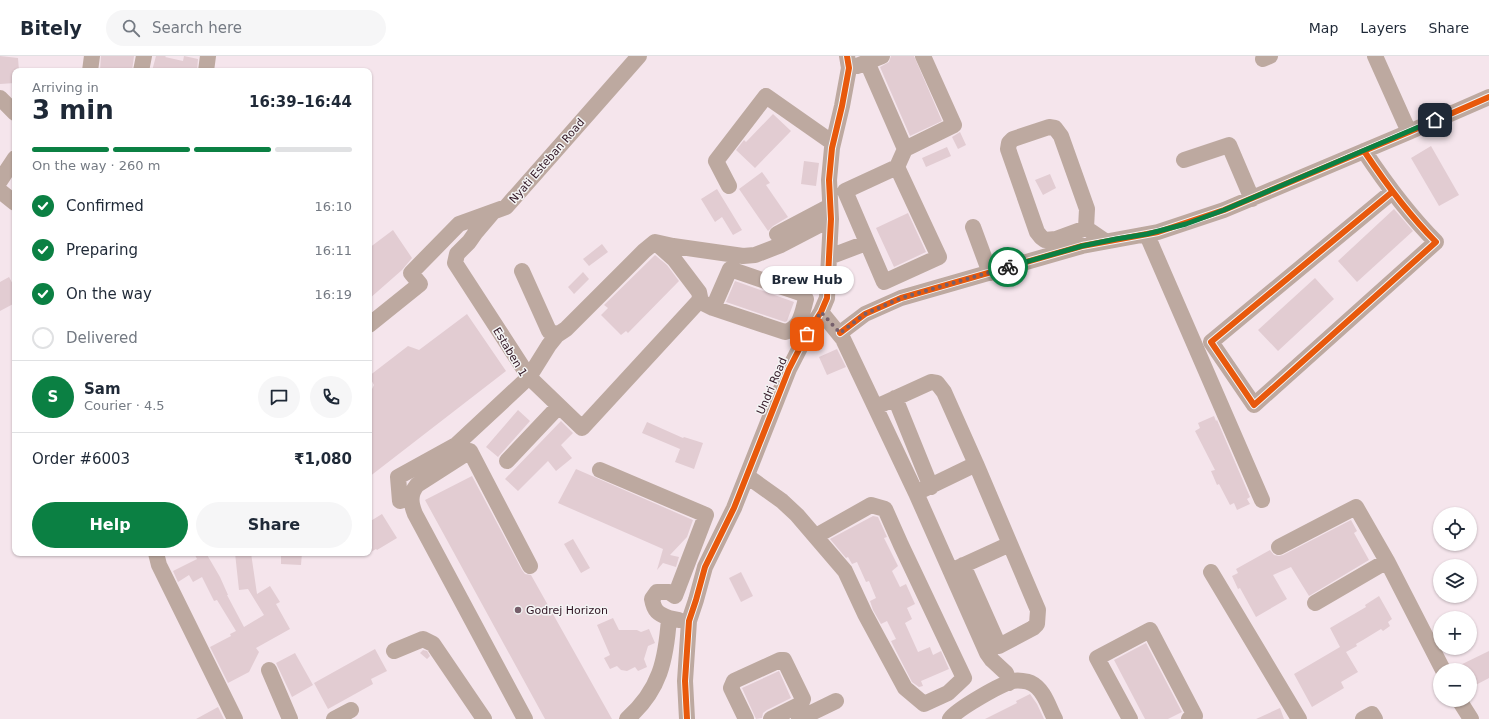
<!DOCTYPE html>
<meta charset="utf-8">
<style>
:root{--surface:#fff;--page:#f6f6f7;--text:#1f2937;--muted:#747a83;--line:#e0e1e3;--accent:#0b8043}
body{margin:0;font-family:"DejaVu Sans",sans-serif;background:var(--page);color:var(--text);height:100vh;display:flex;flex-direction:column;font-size:15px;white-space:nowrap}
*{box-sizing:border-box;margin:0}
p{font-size:13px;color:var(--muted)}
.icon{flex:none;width:22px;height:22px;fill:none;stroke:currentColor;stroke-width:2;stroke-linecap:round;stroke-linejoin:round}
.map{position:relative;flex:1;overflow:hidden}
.drawer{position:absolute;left:12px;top:12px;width:360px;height:488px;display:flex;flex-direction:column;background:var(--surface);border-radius:8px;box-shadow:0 1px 3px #0004}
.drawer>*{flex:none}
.fabs{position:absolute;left:1433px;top:451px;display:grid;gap:8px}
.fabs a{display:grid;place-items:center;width:44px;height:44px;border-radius:50%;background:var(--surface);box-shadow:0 1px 3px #0004;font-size:20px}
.pin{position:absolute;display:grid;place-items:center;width:34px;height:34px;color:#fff;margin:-17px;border-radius:8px;box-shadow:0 2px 6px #0006}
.courier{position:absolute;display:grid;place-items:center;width:40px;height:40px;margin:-20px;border:3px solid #0b8043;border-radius:50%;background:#fff;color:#222;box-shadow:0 1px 5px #0007}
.bubble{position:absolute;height:28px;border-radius:14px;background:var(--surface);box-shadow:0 1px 3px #0004;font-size:13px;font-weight:600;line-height:28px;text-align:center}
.summary em{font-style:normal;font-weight:600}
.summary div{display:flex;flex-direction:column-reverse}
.summary{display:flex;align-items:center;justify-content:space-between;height:68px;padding:0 20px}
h1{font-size:26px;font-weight:600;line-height:30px}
.bar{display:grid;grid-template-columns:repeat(4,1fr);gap:6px 4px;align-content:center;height:48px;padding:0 20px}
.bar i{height:5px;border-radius:3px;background:var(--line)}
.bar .active{background:var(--accent)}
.bar p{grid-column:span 4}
.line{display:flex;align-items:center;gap:10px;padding:0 20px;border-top:1px solid var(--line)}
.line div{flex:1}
.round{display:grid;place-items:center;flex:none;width:42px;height:42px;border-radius:21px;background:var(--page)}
ol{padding:0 20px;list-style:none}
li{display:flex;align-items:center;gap:12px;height:44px}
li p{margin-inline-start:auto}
li .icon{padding:4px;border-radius:50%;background:var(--accent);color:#fff;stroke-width:4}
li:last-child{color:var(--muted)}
li i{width:22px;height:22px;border:2px solid var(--line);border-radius:50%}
.action{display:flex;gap:8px;margin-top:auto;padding:8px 20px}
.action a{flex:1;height:46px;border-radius:24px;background:var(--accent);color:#fff;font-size:16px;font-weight:600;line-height:46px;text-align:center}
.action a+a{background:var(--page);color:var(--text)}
header{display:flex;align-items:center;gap:24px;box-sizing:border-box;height:56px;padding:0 20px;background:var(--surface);border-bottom:1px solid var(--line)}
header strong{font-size:19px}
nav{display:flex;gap:22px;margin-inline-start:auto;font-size:14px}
.search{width:280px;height:36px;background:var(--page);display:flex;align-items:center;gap:10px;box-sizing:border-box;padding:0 14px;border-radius:22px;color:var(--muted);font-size:15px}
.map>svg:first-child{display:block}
</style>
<header>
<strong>Bitely</strong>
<div class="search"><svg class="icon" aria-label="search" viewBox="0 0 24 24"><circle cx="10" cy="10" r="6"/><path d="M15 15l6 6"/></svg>Search here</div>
<nav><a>Map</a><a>Layers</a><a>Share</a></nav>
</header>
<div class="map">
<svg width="1489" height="663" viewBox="0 0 1489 663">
<rect width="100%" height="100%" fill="#f5e5ec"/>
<path fill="#e2ccd2" d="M 0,0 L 18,2 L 19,15 L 15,15 L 15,27 L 0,28 Z
M 101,0 L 134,0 L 132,15 L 100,14 Z
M 156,0 L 166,0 L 165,1 L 183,5 L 184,0 L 198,3 L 197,15 L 152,15 Z
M 891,0 L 914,0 L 942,65 L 910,80 L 880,11 L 889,6 Z
M 773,58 L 791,75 L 755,112 L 736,94 L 744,84 L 746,86 Z
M 960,76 L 966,89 L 958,93 L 952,81 Z
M 1431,90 L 1459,139 L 1439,150 L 1411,102 Z
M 947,91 L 951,100 L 926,111 L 922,102 Z
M 804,105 L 819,107 L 816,130 L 801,128 Z
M 762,116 L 770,127 L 766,129 L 788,161 L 773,170 L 768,175 L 739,133 Z
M 1050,118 L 1056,132 L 1043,139 L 1035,124 Z
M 717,133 L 742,174 L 733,179 L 722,161 L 715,166 L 701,143 Z
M 1394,153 L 1413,175 L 1357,226 L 1338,205 Z
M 908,157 L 926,196 L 894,211 L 876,172 Z
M 393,174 L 412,202 L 402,214 L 369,243 L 369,192 Z
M 602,188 L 608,196 L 589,210 L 583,203 Z
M 655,199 L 667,209 L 679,225 L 628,277 L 626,275 L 621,279 L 601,259 L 608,252 L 604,249 Z
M 808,212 L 819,213 L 816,234 L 811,233 L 806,229 Z
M 583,216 L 589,223 L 574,238 L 568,231 Z
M 9,221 L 15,232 L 15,247 L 0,255 L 0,226 Z
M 1315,222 L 1334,243 L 1278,295 L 1258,274 Z
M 735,225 L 794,246 L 787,265 L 785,266 L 726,246 Z
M 467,258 L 506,315 L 369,421 L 369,339 L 374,329 L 369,320 L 408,290 L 419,294 Z
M 837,293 L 846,311 L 827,319 L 819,301 Z
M 518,354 L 530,365 L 498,401 L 486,391 Z
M 1214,360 L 1216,365 L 1217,364 L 1250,441 L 1247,443 L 1250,448 L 1237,454 L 1234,447 L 1230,449 L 1219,428 L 1217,429 L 1211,415 L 1215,414 L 1195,375 L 1200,372 L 1198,367 Z
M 561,365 L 573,377 L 561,389 L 572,402 L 556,415 L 548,405 L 518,435 L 505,423 Z
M 647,366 L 683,382 L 684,381 L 703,387 L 694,413 L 675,406 L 680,393 L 642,377 Z
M 576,413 L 693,464 L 687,481 L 670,499 L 679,501 L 676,511 L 663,507 L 657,514 L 663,493 L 558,447 Z
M 472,420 L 522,514 L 525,518 L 531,519 L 612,663 L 545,663 L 425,444 Z
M 382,458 L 397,482 L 377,494 L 376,493 L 369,497 L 369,466 Z
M 873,460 L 878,461 L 887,481 L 884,482 L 898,510 L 892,515 L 900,531 L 906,528 L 915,548 L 907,552 L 912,563 L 905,567 L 918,596 L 930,591 L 933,599 L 941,595 L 949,613 L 921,625 L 923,630 L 919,631 L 912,626 L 897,597 L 891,585 L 896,583 L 887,565 L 881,568 L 873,554 L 870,545 L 876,542 L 869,525 L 866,526 L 857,506 L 852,508 L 848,501 L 846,502 L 830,483 Z
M 1351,464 L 1357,475 L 1354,477 L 1369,504 L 1309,540 L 1291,511 L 1273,519 L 1287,543 L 1256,561 L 1240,532 L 1238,533 L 1232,520 L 1238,517 L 1236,513 L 1270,494 L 1274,499 L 1279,500 L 1283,499 Z
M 573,483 L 590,512 L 581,517 L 564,488 Z
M 194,497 L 206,497 L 220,521 L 228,539 L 227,539 L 244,571 L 264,559 L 248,533 L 239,534 L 235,497 L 251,497 L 257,538 L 270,530 L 280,546 L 276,548 L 290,573 L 256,592 L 259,596 L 249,616 L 228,627 L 210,591 L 231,580 L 230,578 L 236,575 L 217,544 L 214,545 L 202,521 L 193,526 L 189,519 L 178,526 L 173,515 L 197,503 Z
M 281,497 L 302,497 L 301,509 L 281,508 Z
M 741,516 L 753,540 L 741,546 L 729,522 Z
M 1379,540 L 1392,563 L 1388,566 L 1390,570 L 1383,575 L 1381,573 L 1363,584 L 1356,588 L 1357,590 L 1346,596 L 1358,616 L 1341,626 L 1344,632 L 1312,651 L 1294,618 L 1340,591 L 1330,572 L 1366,551 L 1365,549 Z
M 613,562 L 619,574 L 637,574 L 641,576 L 649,573 L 655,587 L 648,590 L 644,603 L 647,611 L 638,615 L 635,611 L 627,615 L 621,614 L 617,610 L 610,613 L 604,602 L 610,599 L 597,569 Z
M 1146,587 L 1182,656 L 1168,663 L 1145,663 L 1114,604 Z
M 375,593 L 387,615 L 371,623 L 373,628 L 328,653 L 314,627 Z
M 423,594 L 427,595 L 430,600 L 427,603 L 420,597 Z
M 1489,595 L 1489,622 L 1470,632 L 1470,614 L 1452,614 L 1452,613 Z
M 295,597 L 313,629 L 292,641 L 276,607 Z
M 779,615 L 791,642 L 767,654 L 763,657 L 762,662 L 756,663 L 742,632 Z
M 1030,638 L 1037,648 L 1044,663 L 985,663 L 1017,647 L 1016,645 Z
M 218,651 L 224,663 L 196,663 Z
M 1280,652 L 1284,663 L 1256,663 Z"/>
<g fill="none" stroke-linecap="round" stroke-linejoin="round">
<path stroke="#bda9a0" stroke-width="16" d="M 1375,0 L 1409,76
M 1263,3 L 1270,0
M 867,6 L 905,93
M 857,10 L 882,0
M 90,15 L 92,0
M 141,15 L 144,0
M 206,15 L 208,0
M 0,42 L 15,57
M 1364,95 C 1386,128 1408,158 1436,186 L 1254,349 L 1211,286 L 1392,136
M 1184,104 L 1229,89 L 1252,143
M 897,111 L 939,201 L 884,226 L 845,135 L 897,111 L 905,93 L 954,69 L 923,0
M 0,125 L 15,102
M 729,130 L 716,105 L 766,40 L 833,87
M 0,135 L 15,147
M 973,171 L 990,217
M 1086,172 L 1087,153 L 1061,80 L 1055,72 L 1049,71 L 1013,83 L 1009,87 L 1008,93 L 1037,176 L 1041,181 L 1045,184 L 1056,183 L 1086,172 L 1105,185
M 777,178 L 830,150
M 1147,179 L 1262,444
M 656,187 L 674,203 L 699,236 L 700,241 L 699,245
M 829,201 L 866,187
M 522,215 L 549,275 L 557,279 L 566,273 L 644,195 L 655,186 L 673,190 L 743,200 L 755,199 L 781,189 L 831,163
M 821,256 L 843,283 L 916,437 L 987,597 L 992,604 L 1006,617 L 1009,627
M 369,269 L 420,228 L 411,217 L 459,168 L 506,151 L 639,0
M 840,277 L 865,258 L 901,242 L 1082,190 L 1158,176 L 1224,154 L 1409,76 L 1489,41
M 557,279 L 549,289 L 529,321 L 582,372 L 699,245 L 713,252 L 785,276 C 801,272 802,257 806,243 L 803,238 L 730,213 L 713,252
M 895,342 L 931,431
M 876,351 L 931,326 L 937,327 L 944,336 L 976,408 L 916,437
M 507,405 L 559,350
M 600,414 L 706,459 L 675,540 L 669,536 L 657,536 L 652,543 C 654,555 658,558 669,562
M 747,420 L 782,445 L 797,459 L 845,515 L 865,558 L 905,632 L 924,648 L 948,637 L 964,622 L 901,489 L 885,453 L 871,449 L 816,480
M 400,445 L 398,421 L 456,389 L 529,321 L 455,207 L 457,198 L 469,186 L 476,176 L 493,156
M 1279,491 L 1356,451 L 1387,505 L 1443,614
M 156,497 L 159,509 L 235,663
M 963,509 L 999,590 L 1033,572 L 1037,568 L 1038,554 L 976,408
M 953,514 L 1010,488
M 1211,516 L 1299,663
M 1315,547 L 1387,505
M 394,595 L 423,583 L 433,588 L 484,663
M 269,614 L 290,663
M 1459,644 L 1471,663
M 334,663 L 351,654
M 525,663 L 415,458 C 411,448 409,439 417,429 L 470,395 L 530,510
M 627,663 C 660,634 666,604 669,562 L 679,564
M 687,663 L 685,625 L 689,565 L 696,544 L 705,511 L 734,452 L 789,313 L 807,278 L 821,256 L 827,242 L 829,201 L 831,163 L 829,124 L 832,92 L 842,50 L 849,12 L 847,0
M 746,663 L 731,632 L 734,625 L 780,604 L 784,604 L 803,643 L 801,648 L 771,663
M 799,663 L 836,645
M 950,663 C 957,653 1001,628 1013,625 C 1018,624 1027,625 1031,627 C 1044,633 1049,652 1055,663
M 1130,663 L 1097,602 L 1150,574 L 1195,660 L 1189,663
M 1363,663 L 1372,658 L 1375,663"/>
<defs>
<path id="cycleway" d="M 1364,95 C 1386,128 1408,158 1436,186 L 1254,349 L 1211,286 L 1392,136
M 840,277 L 865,258 L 901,242 L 1082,190 L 1158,176 L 1224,154 L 1409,76 L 1489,41
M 687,663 L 685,625 L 689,565 L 696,544 L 705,511 L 734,452 L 789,313 L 807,278 L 821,256 L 827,242 L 829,201 L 831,163 L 829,124 L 832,92 L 842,50 L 849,12 L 847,0"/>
</defs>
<use href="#cycleway" stroke="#f4f4f4" stroke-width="8"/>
<use href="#cycleway" stroke="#e8590c" stroke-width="6"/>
</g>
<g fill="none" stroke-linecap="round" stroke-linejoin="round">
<path stroke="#765f6b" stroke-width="4" stroke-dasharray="0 7.2" d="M 807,278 L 821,256 L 840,277 L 865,258 L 901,242 L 1008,211"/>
<path stroke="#0b8043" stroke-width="5" d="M 1008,211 L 1082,190 L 1116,183 L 1147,178 L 1186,168 L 1224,154 L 1435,64"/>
</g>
<circle fill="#765f6b" stroke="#f4f4f4" stroke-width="1.5" cx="518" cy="554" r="4"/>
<g text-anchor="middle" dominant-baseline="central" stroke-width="3" stroke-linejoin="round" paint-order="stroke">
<g font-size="11" fill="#321725" stroke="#f4f4f4">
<text transform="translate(547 105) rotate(-49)">Nyati Esteban Road</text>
<text transform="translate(510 296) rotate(59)">Estaben 1</text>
<text transform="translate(772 330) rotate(-67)">Undri Road</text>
</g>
<g font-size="11" fill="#321725" stroke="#f4f4f4" text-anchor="start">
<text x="526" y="554">Godrej Horizon</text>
</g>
</g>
</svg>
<div class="fabs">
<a><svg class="icon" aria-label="locate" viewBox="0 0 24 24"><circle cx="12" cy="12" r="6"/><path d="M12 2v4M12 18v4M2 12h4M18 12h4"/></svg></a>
<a><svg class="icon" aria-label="layers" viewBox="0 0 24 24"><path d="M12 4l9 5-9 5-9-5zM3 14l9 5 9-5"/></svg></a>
<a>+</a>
<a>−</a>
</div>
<div class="pin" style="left:807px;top:278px;background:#ea580c"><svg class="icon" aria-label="bag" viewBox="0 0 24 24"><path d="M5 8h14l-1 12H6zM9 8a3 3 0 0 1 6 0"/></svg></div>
<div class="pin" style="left:1435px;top:64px;background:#1f2937"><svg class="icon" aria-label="home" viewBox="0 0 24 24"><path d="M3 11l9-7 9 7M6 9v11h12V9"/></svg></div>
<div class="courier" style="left:1008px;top:211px"><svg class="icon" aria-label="bike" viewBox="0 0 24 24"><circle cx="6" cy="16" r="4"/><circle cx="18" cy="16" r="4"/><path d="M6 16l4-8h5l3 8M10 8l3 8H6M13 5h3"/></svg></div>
<div class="bubble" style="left:760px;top:210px;width:94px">Brew Hub</div>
<section class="drawer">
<div class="summary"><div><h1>3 min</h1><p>Arriving in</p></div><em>16:39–16:44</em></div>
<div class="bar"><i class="active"></i><i class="active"></i><i class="active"></i><i></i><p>On the way · 260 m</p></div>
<ol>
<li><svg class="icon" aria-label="check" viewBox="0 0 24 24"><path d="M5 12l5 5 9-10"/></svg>Confirmed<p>16:10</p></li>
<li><svg class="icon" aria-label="check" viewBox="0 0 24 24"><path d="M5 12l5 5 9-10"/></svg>Preparing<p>16:11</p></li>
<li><svg class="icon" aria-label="check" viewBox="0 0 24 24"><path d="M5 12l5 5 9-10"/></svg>On the way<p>16:19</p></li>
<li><i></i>Delivered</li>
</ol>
<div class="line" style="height:72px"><b class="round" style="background:var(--accent);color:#fff">S</b><div><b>Sam</b><p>Courier · 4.5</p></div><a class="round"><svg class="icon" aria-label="chat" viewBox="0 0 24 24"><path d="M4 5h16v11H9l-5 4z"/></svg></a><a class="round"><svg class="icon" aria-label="phone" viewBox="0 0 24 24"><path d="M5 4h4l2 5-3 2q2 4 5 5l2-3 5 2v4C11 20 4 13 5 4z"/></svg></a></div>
<div class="line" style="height:52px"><div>Order #6003</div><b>₹1,080</b></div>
<div class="action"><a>Help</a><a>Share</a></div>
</section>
</div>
